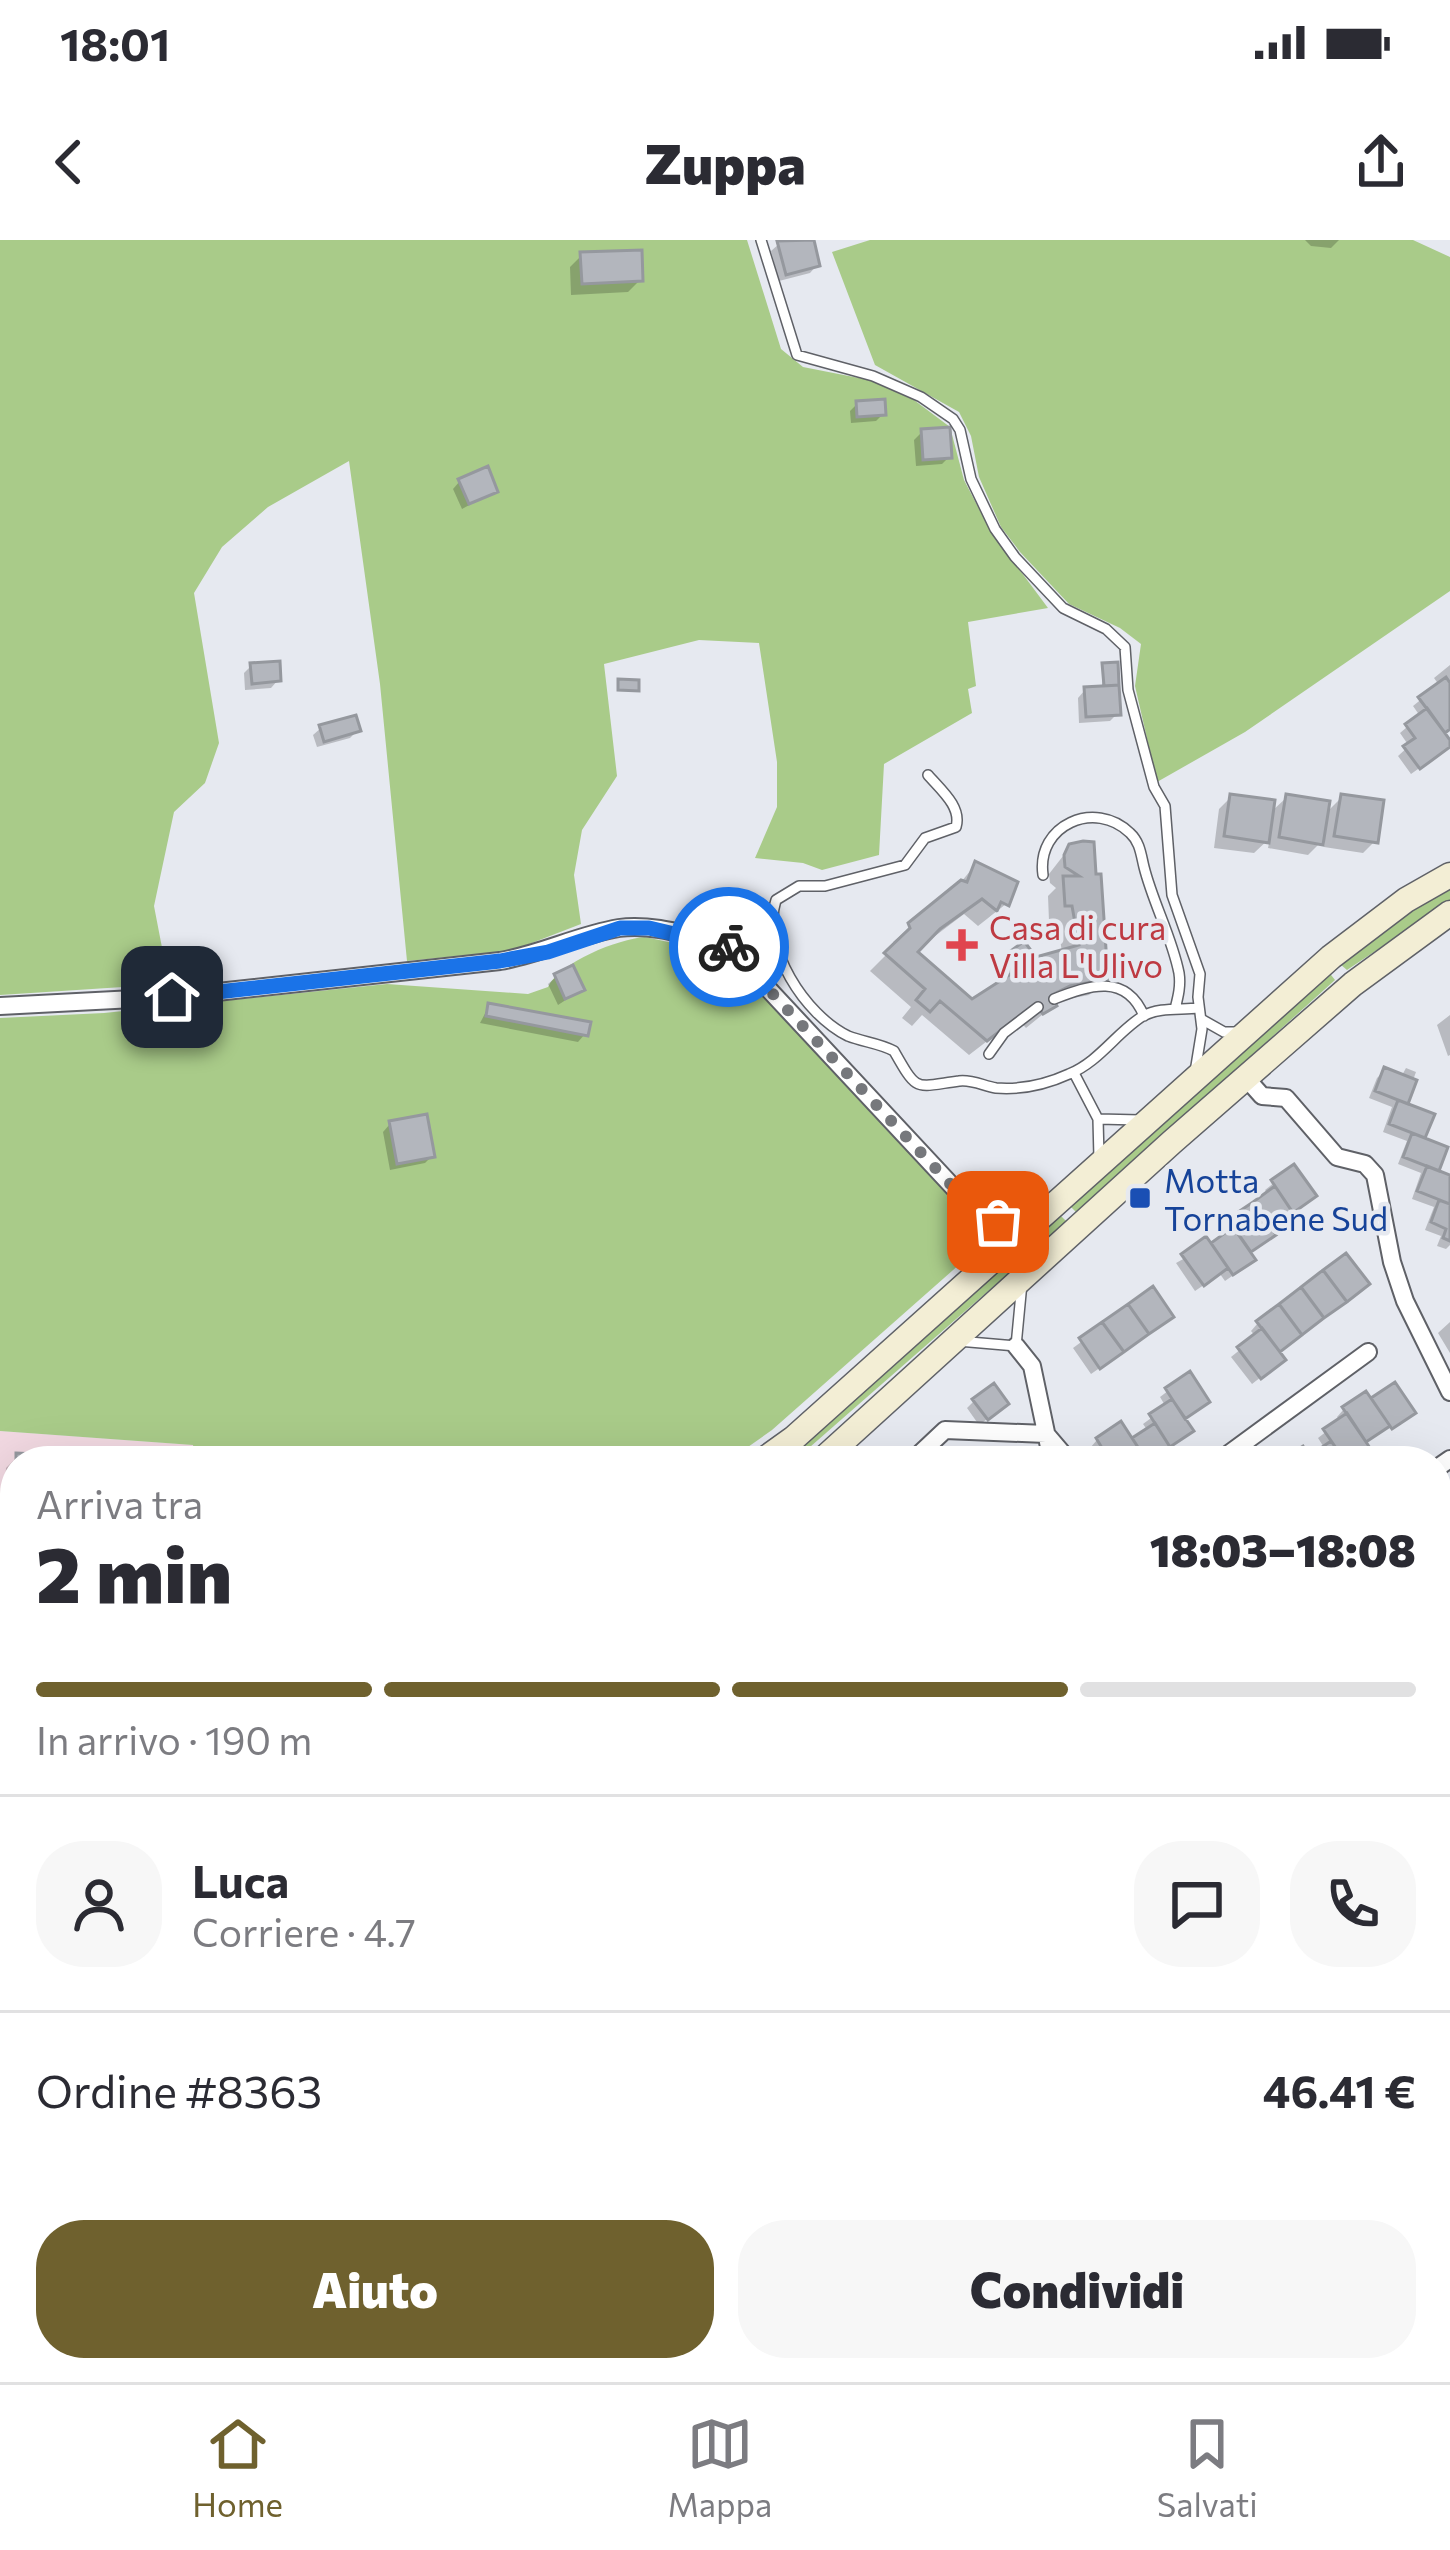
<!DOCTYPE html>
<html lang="it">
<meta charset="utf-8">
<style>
:root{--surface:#fff;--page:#f7f7f7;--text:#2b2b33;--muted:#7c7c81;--line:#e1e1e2;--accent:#6f612e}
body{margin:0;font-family:Commissioner,sans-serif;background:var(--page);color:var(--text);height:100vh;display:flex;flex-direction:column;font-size:45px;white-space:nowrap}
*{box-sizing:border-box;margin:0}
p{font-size:39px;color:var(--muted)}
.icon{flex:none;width:66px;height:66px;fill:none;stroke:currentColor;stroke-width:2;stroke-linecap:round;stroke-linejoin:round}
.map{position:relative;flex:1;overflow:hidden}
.sheet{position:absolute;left:0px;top:1206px;width:1452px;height:936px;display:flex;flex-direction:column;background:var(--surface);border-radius:48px 48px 0 0;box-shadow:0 12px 48px #0002}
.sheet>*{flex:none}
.pin{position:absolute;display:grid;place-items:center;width:102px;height:102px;color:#fff;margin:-51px;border-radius:24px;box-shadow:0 6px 18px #0006}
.courier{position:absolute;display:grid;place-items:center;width:120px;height:120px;margin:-60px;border:9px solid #1a73e8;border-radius:50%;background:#fff;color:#222;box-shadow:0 3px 15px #0007}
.summary em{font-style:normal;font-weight:800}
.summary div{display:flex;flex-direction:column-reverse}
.summary{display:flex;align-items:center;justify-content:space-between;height:204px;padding:0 36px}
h1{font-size:78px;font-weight:800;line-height:90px}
.bar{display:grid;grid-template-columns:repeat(4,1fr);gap:18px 12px;align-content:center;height:144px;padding:0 36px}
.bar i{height:15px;border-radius:9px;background:var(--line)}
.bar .selected{background:var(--accent)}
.bar p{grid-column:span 4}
.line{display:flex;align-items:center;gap:30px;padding:0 36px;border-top:3px solid var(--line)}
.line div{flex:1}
.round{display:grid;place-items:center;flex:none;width:126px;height:126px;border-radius:48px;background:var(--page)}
.button{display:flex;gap:24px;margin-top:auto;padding:24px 36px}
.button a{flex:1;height:138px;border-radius:48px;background:var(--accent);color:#fff;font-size:48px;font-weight:800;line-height:138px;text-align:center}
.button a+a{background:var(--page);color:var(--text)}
.status{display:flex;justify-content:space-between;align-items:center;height:84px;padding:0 60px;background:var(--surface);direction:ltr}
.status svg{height:33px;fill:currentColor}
header{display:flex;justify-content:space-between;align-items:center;height:156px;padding:0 36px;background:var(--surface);font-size:54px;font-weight:800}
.tab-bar{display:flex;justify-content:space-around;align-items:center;height:168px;border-top:3px solid var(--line);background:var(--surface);font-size:33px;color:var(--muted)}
.tab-bar a{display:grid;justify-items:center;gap:6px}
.tab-bar .selected{color:var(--accent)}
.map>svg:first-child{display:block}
</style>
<div class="status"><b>18:01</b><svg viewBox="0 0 49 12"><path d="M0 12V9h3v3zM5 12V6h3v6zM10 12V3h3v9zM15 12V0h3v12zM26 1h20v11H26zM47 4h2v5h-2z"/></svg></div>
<header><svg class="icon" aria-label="back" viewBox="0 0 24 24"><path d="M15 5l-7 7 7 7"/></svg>Zuppa<svg class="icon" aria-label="share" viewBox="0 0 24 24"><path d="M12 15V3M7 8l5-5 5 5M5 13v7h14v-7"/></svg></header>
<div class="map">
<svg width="1450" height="2142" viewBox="0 0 1450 2142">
<rect width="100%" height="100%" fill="#e6e9f0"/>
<path fill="#f1d8e1" d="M 0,1191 L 194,1205 L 196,1221 L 15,1221 L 15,1483 L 0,1483 Z"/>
<path fill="#a9cb89" d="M 0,0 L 747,0 L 781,109 L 803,127 L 869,140 L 914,160 L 950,187 L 964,240 L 990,290 L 1048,368 L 968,382 L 976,446 L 968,449 L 972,473 L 884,524 L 879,615 L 822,630 L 803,623 L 755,618 L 777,567 L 777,522 L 759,403 L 699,400 L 604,424 L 617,536 L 582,590 L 574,635 L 581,684 L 511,711 L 407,721 L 380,444 L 349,221 L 268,267 L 222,307 L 194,353 L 219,503 L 205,543 L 174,572 L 154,666 L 169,744 L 0,755 Z
M 870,0 L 1413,0 L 1450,17 L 1450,351 L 1245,492 L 1157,542 L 1135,446 L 1141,404 L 1120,388 L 1069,364 L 1020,312 L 1001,287 L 979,237 L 971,196 L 959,172 L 875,125 L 832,12 Z
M 1450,649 L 1450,661 L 1347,730 L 1340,724 L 1404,675 Z
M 645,697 L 729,715 L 962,967 L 972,982 L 978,1008 L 772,1190 L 728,1221 L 196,1221 L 193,1205 L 0,1191 L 0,778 L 104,773 L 387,744 L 528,754 L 548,747 C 560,722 618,699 645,697 Z
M 1328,731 L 1335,740 L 1077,973 L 1070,966 Z
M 1059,974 L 1067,982 L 794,1221 L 779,1221 Z
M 1450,1462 L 1450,1582 L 1437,1577 L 1437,1467 Z
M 1437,1800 L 1450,1804 L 1450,1879 L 1437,1894 Z
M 693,2127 L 1254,2127 L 1240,2142 L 690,2142 Z"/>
<path fill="#0003" d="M 792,0 L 811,0 L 817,25 L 810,33 L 779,41 L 771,11 L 779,4 Z
M 1305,0 L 1339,0 L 1331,8 L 1311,6 Z
M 582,15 L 640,40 L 628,52 L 571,55 L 570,27 Z
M 857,164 L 883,174 L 876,181 L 851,183 L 850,171 Z
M 922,192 L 949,217 L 942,224 L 916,226 L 914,200 Z
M 460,241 L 495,251 L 462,269 L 453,249 Z
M 252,425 L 278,440 L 271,448 L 245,450 L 244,433 Z
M 1450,425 L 1450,488 L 1442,494 L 1442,512 L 1411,534 L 1398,516 L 1409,506 L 1400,493 L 1420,476 L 1413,466 L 1439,445 L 1434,438 Z
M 1103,426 L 1118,473 L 1110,481 L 1079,483 L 1078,458 L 1085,450 L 1102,449 Z
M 321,488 L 358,490 L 350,498 L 317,507 L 313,495 Z
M 1231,557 L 1270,573 L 1287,557 L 1325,574 L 1342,557 L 1375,601 L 1363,613 L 1324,607 L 1325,598 L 1308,615 L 1268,608 L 1270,598 L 1254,613 L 1214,608 L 1219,569 Z
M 1091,605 L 1105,738 L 1089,755 L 1052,762 L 1053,766 L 1026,788 L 1017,778 L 969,815 L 922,775 L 912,786 L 902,778 L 911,767 L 870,731 L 895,706 L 893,702 L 957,647 L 975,625 L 1006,664 L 978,686 L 964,674 L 914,712 L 972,762 L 1000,745 L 993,731 L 1010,715 L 1035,720 L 1062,712 L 1057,681 L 1049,681 L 1048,656 L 1056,648 L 1050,643 L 1049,634 L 1070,607 Z
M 556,737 L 581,750 L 558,765 L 548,744 Z
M 489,766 L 585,794 L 578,802 L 480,783 Z
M 1450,775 L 1450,815 L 1448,816 L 1437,785 Z
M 1406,828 L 1416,832 L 1404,865 L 1431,876 L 1421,900 L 1435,932 L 1450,938 L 1450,1005 L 1446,1009 L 1437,1006 L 1441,996 L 1425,990 L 1434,967 L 1412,959 L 1421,933 L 1398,924 L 1407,901 L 1383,892 L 1392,867 L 1369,858 L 1377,838 L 1384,831 L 1401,837 Z
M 390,884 L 432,916 L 425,923 L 390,930 L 383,892 Z
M 1293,928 L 1287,987 L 1248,1013 L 1245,1027 L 1225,1041 L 1220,1034 L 1195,1051 L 1176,1023 L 1227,995 L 1222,989 L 1269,955 L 1265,950 Z
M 1346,1017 L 1277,1113 L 1274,1127 L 1252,1144 L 1231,1117 L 1256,1097 L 1251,1091 L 1258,1083 Z
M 1152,1050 L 1163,1084 L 1091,1134 L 1073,1108 Z
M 1450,1082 L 1450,1113 L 1438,1093 Z
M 1189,1135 L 1164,1221 L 1136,1221 L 1133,1217 L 1127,1221 L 1099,1221 L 1090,1208 L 1097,1200 L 1121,1186 L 1131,1202 L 1148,1191 L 1143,1184 L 1166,1167 L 1160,1157 Z
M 1394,1146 L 1412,1173 L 1363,1204 L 1350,1221 L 1286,1221 L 1308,1220 L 1325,1209 L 1318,1198 L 1340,1181 L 1337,1177 L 1344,1169 L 1370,1162 Z
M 974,1161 L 998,1171 L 979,1185 L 967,1168 Z
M 18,1216 L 97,1221 L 15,1221 L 15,1275 L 3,1275 L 6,1228 Z
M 0,1397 L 15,1398 L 15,1439 L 0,1438 Z
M 0,1673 L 15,1677 L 15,1727 L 0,1716 Z
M 1437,1677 L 1450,1682 L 1450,1757 L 1437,1752 Z
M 0,1772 L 8,1778 L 0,1789 Z
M 0,2025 L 15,2025 L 15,2061 L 0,2059 Z
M 175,2127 L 266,2127 L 264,2142 L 171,2142 Z
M 295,2127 L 564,2127 L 614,2142 L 293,2142 Z
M 762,2127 L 865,2127 L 867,2140 L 764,2142 Z"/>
<path fill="#b3b6bd" stroke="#95989e" stroke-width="3" d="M 814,0 L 820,26 L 786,35 L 777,1 Z
M 642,10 L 643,41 L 582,44 L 580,12 Z
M 885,159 L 886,175 L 857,177 L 856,161 Z
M 950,187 L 952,218 L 923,220 L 921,189 Z
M 488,226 L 498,252 L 469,264 L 458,239 Z
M 280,421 L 281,441 L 252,444 L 250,423 Z
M 1118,422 L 1119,445 L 1104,446 L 1102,423 Z
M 1446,437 L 1450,443 L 1450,489 L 1445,493 L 1418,457 Z
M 618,439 L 639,440 L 639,451 L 618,450 Z
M 1119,445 L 1121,475 L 1086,477 L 1084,447 Z
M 1427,468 L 1450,500 L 1450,507 L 1420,529 L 1403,506 L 1415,498 L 1405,484 Z
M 356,475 L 361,491 L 324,502 L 319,485 Z
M 1230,554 L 1275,560 L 1269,603 L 1224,596 Z
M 1286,554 L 1330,561 L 1323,605 L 1279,597 Z
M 1341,554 L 1384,560 L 1378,603 L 1334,596 Z
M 1083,601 L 1094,602 L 1096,634 L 1101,634 L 1108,739 L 1070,746 L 1052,755 L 1057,766 L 1043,774 L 1035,764 L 987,801 L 940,761 L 930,772 L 916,760 L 925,749 L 884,713 L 910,688 L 908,683 L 961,640 L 967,642 L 975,621 L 1018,642 L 1009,666 L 1001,662 L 997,671 L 982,659 L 940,689 L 918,712 L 972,759 L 1017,730 L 1008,713 L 1024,701 L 1036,717 L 1079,705 L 1072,666 L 1065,666 L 1063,636 L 1079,636 L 1065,627 L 1064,615 L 1069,604 Z
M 573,725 L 585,750 L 565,759 L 554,734 Z
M 488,763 L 591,782 L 588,796 L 486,776 Z
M 1384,827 L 1417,840 L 1408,864 L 1375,851 Z
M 1398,860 L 1435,874 L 1425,898 L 1389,884 Z
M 427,874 L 435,917 L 397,924 L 389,881 Z
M 1412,893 L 1448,907 L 1439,931 L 1403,917 Z
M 1294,924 L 1317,956 L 1293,973 L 1271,940 Z
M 1427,926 L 1450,935 L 1450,964 L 1417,951 Z
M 1275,946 L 1298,980 L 1276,995 L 1253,962 Z
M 1439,960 L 1450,964 L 1450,1001 L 1443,998 L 1446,989 L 1431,982 Z
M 1253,962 L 1276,995 L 1251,1012 L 1228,979 Z
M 1233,987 L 1256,1020 L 1233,1035 L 1211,1003 Z
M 1206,996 L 1228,1028 L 1204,1046 L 1181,1014 Z
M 1346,1013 L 1370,1044 L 1347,1062 L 1323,1030 Z
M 1323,1030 L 1347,1062 L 1324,1078 L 1301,1047 Z
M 1153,1046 L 1174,1077 L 1149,1094 L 1128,1064 Z
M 1301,1047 L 1324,1078 L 1302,1095 L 1279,1064 Z
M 1128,1064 L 1149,1094 L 1124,1112 L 1102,1082 Z
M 1279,1064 L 1302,1095 L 1280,1112 L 1256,1081 Z
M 1102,1082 L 1124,1112 L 1100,1129 L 1079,1098 Z
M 1262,1088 L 1286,1120 L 1261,1139 L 1237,1107 Z
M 1190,1131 L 1210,1162 L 1185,1179 L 1165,1148 Z
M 1395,1142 L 1416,1173 L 1392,1189 L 1371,1158 Z
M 994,1143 L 1009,1164 L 988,1180 L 972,1159 Z
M 1366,1151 L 1390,1186 L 1366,1202 L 1342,1167 Z
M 1172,1159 L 1194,1191 L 1170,1207 L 1149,1174 Z
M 1347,1173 L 1370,1208 L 1350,1221 L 1345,1221 L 1323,1189 Z
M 1121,1181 L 1141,1212 L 1127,1221 L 1110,1221 L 1096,1198 Z
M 1155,1183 L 1175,1215 L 1165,1221 L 1147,1221 L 1132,1198 Z
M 1331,1201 L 1345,1221 L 1312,1221 L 1309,1216 Z
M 1303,1206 L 1312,1221 L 1280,1221 Z
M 16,1213 L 100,1217 L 100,1221 L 16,1221 Z
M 0,1394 L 15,1395 L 15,1425 L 0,1424 Z
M 1440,1429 L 1450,1462 L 1437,1467 L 1437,1430 Z
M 5,1666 L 15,1673 L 15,1707 L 0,1695 L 0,1669 Z
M 1437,1709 L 1450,1714 L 1450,1742 L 1437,1737 Z
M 0,2021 L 15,2023 L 15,2049 L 0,2047 Z
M 0,2106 L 15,2108 L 15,2127 L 148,2127 L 146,2142 L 0,2142 Z
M 186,2127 L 269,2127 L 267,2142 L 184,2142 Z
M 308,2127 L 567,2127 L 618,2134 L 617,2142 L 418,2142 L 419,2134 L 407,2132 L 406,2141 L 344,2133 L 343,2142 L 306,2142 Z
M 774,2127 L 868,2127 L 870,2141 L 776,2142 Z"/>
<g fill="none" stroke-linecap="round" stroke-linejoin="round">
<defs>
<path id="service" d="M 761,0 L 797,115 L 873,136 L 921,157 L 953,179 L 960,190 L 971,239 L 995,289 L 1015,317 L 1063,368 L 1106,389 L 1125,407 L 1128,450 L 1154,547 L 1165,566 L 1172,655 L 1200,734 L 1198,757 L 1202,789 L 1195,832
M 928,535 C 941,550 962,567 956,587 L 925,598 L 905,625 L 825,646 L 799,646 L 776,660 C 761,707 805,775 848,796 C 863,802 879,803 894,811 C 918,853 914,847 959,841 C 971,839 984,846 996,848 C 1021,850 1047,844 1069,834 C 1099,822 1117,792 1143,776 C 1159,767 1180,770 1198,768
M 1043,635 C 1036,585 1095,559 1130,593 C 1140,602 1141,615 1144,627 C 1153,663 1172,697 1179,733 C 1181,746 1178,757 1175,769
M 1054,759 C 1090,745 1126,733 1144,776
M 1201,779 L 1224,792 L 1240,792
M 989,814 L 1004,793 L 1038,767
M 1074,833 L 1098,879 L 1099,918
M 1098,879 L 1140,880
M 958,1101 L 1016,1106 L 1022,1043
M 0,1373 L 15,1374
M 0,1457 L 15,1458
M 0,1561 L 15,1559
M 0,1729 L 15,1741
M 0,1925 L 15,1925
M 0,2097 L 15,2099
M 296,2142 L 297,2127"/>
<path id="minor" d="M 0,766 L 172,757 L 500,721 C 541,714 578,695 619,688 C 652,683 690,696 722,703 L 732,710 L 967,962 L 997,983 L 1034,982
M 1246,838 L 1262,856 L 1286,858 L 1337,917 L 1365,924 L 1375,935 L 1392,1022 L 1405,1061 L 1450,1152
M 973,973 L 987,1007 L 979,1026
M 1016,1106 L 1032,1126 L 1052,1221
M 912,1221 L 945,1190 L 1046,1194 L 1069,1221
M 1219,1221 L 1368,1112
M 1437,1228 L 1450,1219
M 1437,1328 L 1450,1276
M 1437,1384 L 1450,1427
M 1437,1916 L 1450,1903"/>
<path id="secondary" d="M 762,1221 L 794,1198 L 1331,717 L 1406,660 L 1450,635
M 821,1221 L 1172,902 L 1353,744 L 1450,673
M 0,1505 L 15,1505
M 0,1543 L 15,1541
M 0,1964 L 15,1967
M 672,2142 L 673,2127"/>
</defs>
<use href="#service" stroke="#5f6167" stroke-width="12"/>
<use href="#minor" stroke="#5f6167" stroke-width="20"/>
<use href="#secondary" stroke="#5f6167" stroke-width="27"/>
<path stroke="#96989e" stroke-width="3" stroke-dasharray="6 9" stroke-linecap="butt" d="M 0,1348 L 13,1350
M 150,2142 L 186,2131"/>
<use href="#service" stroke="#fff" stroke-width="9"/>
<use href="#minor" stroke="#fff" stroke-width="16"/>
<use href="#secondary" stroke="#f3eed5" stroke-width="24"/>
<path stroke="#646569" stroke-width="6" d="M 1437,1948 L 1450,1933
M 1437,1974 L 1450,1959
M 1258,2142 L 1272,2127
M 1287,2142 L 1300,2127"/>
</g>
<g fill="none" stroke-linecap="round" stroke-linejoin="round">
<path stroke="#76787c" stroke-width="12" stroke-dasharray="0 21.6" d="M 729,707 L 967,962 L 998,982"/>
<path stroke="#1a73e8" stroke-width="15" d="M 172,757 L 500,721 L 548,712 L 620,688 L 649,688 L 729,707"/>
</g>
<path fill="#e0444e" stroke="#e6e9f0" stroke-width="4.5" d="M956 687h12v12h12v12h-12v12h-12v-12h-12v-12h12z"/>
<rect fill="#1a4fb4" stroke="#e6e9f0" stroke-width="4.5" x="1128" y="946" width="24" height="24" rx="6"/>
<g text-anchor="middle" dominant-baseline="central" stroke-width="9" stroke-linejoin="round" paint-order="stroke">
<g font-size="33" fill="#be3a42" stroke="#e6e9f0" text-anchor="start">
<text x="989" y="686">Casa di cura<tspan x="989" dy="38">Villa L'Ulivo</tspan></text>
</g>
<g font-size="33" fill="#164399" stroke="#e6e9f0" text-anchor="start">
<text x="1164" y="939">Motta<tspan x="1164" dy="38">Tornabene Sud</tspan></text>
</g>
</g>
</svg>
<div class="pin" style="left:998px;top:982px;background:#ea580c"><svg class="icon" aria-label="bag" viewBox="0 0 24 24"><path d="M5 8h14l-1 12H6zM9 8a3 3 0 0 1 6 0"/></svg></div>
<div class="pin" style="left:172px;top:757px;background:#1f2937"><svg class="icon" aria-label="home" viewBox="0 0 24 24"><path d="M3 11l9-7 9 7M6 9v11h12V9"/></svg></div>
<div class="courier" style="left:729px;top:707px"><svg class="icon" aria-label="bike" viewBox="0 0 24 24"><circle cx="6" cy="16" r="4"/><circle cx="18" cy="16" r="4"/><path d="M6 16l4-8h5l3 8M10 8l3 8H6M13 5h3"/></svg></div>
<section class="sheet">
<div class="summary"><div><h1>2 min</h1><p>Arriva tra</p></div><em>18:03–18:08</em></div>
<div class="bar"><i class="selected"></i><i class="selected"></i><i class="selected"></i><i></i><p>In arrivo · 190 m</p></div>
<div class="line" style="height:216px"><a class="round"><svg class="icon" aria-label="person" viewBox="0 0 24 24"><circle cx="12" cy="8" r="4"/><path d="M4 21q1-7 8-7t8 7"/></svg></a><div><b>Luca</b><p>Corriere · 4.7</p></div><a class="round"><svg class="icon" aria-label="chat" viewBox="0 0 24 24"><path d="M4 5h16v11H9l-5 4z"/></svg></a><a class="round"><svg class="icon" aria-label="phone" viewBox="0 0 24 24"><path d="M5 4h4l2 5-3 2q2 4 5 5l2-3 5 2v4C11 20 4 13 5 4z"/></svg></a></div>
<div class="line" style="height:156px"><div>Ordine #8363</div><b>46.41 €</b></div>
<div class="button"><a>Aiuto</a><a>Condividi</a></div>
</section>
</div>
<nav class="tab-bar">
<a class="selected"><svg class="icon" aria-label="home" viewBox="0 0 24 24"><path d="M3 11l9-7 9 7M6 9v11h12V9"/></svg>Home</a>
<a><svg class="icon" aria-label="map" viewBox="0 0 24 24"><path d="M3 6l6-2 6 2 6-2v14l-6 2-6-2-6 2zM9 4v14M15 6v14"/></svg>Mappa</a>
<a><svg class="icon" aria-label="saved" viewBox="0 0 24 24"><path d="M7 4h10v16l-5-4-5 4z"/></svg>Salvati</a>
</nav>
